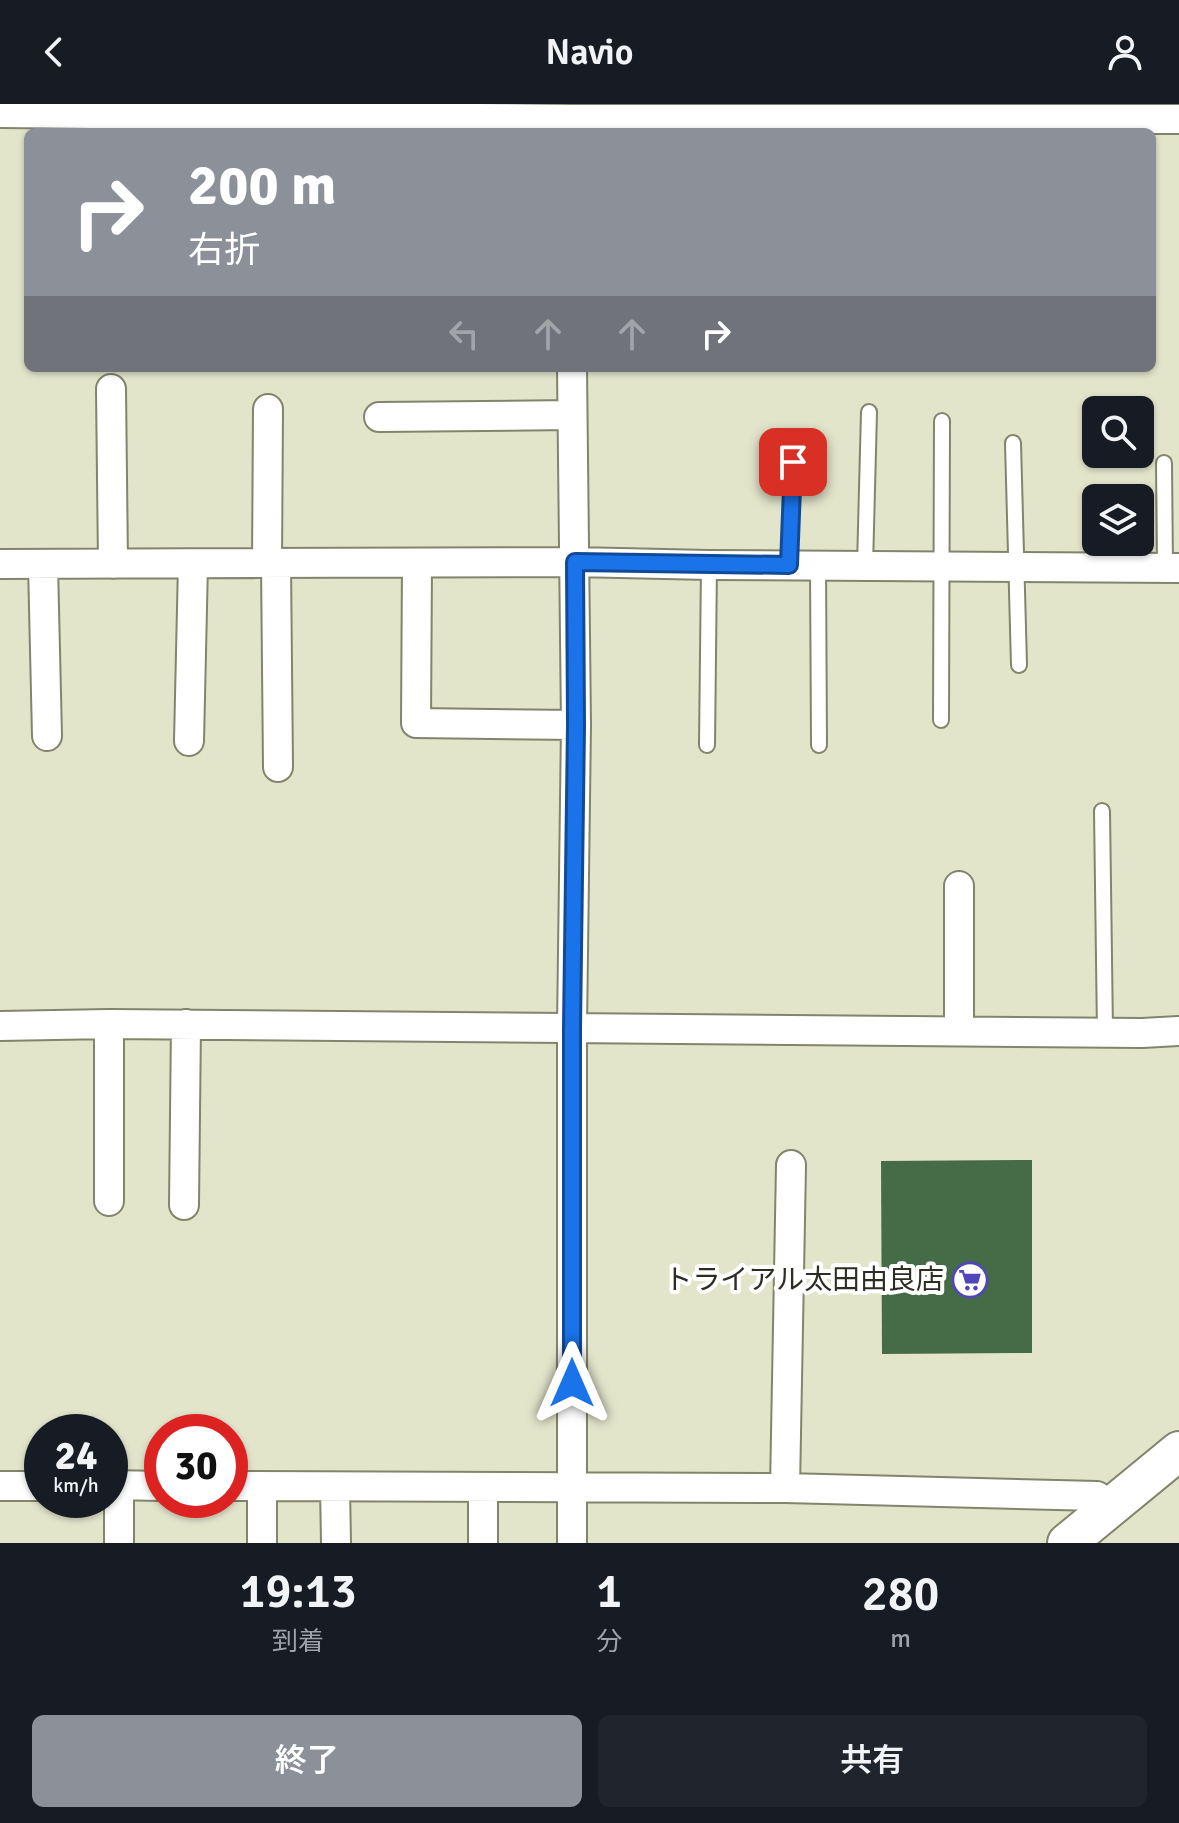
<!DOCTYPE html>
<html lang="ja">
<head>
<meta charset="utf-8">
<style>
	:root { --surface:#171b24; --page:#20242c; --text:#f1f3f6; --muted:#9ea1a6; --accent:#8c9099 }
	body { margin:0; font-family:Signika,"Noto Sans JP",sans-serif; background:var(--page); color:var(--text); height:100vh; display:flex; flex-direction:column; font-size:30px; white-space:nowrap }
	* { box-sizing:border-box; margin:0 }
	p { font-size:26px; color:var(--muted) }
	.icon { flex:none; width:44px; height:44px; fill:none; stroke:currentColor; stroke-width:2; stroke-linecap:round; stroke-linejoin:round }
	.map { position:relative; height:1439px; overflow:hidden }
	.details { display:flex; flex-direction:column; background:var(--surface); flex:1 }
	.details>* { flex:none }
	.banner { position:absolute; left:24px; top:24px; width:1132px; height:244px; border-radius:12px; box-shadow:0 2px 6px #0004; background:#8c9099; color:#fff; overflow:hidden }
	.tools { position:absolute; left:1082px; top:292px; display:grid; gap:16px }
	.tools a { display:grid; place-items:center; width:72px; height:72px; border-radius:12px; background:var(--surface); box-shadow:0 2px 6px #0004; font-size:40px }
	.speed { position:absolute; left:24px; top:1310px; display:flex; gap:16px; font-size:40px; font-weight:700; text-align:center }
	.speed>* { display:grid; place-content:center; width:104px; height:104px; border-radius:50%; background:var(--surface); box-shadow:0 2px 6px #0004; line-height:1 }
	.speed small { font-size:20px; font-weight:400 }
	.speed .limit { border:12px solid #d22; background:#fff; color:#111 }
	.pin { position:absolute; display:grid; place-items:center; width:68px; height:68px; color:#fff; margin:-34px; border-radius:16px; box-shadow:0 4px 12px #0006 }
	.me { position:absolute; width:88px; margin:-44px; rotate:0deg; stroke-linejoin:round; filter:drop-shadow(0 0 6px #0008) }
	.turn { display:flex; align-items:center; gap:28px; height:168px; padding:0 32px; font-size:36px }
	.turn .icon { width:104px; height:104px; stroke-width:2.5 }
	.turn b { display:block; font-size:56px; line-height:68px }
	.lanes { display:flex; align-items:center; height:76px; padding:0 32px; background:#0003; justify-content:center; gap:40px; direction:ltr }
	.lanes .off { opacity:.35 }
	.eta { display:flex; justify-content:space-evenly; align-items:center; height:136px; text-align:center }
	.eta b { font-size:48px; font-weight:600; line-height:56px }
	.action { display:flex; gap:16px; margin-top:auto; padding:16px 32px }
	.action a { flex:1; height:92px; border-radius:12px; background:var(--accent); color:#fff; font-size:32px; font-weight:600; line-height:92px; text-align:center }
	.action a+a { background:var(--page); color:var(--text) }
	header { display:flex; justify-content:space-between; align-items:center; height:104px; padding:0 32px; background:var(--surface); font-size:36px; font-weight:600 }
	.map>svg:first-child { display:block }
</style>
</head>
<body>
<header><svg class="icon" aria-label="back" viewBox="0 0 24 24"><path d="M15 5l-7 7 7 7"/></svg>Navio<svg class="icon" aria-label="person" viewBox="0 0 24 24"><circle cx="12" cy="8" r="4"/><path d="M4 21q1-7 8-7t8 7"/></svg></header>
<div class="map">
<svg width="1179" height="1439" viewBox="0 0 1179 1439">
	<rect width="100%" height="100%" fill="#e3e5cb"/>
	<path fill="#456c47" d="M1032,1056V1249L882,1250L881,1057Z"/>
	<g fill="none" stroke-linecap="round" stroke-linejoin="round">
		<g stroke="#82846c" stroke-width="18">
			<path id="service" d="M1013,339L1019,561
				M1164,359L1165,464
				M789,461L793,358
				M818,461L819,641
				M865,462L869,308
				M941,616L942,317
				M707,641L709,461
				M1102,707L1105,928"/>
		</g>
		<g stroke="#82846c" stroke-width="32">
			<path id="minor" d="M0,9L573,15H1179
				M111,285L113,460
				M379,313L572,311
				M0,460L575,458L709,461L1179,464
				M267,460L268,305
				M276,460L278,663
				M417,460L416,619L576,621
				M43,461L47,632
				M189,637L193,460
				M959,782V927
				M0,922L109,920L1142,929L1179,927
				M109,1097V920
				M184,1101L186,920
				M110,1381L162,1382
				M0,1382H42
				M230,1382L785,1384L1097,1392L1108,1404
				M335,1383L336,1439
				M483,1384V1439
				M785,1384L791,1061
				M119,1439V1381
				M262,1439V1382
				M572,1439V924L576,621L572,264"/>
		</g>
		<g stroke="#82846c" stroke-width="42">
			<path id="secondary" d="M1067,1439L1179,1347"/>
		</g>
		<use href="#service" stroke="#fff" stroke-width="14"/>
		<use href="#minor" stroke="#fff" stroke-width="28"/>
		<use href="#secondary" stroke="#fff" stroke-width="38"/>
	</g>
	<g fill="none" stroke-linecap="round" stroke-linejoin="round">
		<g stroke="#114b97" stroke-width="20">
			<path id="route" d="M572,1279V924L576,621L575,458L789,461L793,358"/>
		</g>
		<use href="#route" stroke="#1a73e8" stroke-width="14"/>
	</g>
	<defs>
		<g id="supermarket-ring" transform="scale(1.8)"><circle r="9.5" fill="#fff" stroke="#5145bd" stroke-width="1.5"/><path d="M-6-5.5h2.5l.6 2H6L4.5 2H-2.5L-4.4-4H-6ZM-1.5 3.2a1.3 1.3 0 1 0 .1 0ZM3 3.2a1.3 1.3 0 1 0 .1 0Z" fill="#5145bd"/></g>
	</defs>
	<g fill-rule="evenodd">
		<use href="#supermarket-ring" x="970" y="1176"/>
	</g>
	<g text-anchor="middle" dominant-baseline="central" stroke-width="8" stroke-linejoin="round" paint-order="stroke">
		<g font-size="28" fill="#2c2d23" stroke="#fff" text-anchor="end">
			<text x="944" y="1176">トライアル太田由良店</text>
		</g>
	</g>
</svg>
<div class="tools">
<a><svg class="icon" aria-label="search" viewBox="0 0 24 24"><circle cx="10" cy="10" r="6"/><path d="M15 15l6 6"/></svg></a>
<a><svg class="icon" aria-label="layers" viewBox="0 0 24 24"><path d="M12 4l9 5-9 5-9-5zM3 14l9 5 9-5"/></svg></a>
</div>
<div class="speed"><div>24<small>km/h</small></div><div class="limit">30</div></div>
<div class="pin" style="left:793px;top:358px;background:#d93025"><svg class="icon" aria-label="arrive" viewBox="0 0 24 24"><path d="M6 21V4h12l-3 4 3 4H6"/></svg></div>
<svg class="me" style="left:572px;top:1279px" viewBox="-20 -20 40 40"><path d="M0-17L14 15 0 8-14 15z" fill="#1a73e8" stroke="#fff" stroke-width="4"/></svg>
<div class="banner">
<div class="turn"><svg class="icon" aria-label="right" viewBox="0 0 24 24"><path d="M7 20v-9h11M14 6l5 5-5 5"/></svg><div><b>200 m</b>右折</div></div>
<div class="lanes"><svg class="icon off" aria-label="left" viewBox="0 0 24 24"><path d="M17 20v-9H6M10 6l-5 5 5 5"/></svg><svg class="icon off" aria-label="ahead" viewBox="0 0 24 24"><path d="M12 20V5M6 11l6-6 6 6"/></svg><svg class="icon off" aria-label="ahead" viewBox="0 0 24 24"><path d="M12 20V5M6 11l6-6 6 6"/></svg><svg class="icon" aria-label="right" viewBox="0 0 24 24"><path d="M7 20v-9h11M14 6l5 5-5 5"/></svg></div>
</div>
</div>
<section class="details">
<div class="eta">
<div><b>19:13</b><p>到着</p></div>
<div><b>1</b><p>分</p></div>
<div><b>280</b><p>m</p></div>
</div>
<div class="action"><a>終了</a><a>共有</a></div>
</section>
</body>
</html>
